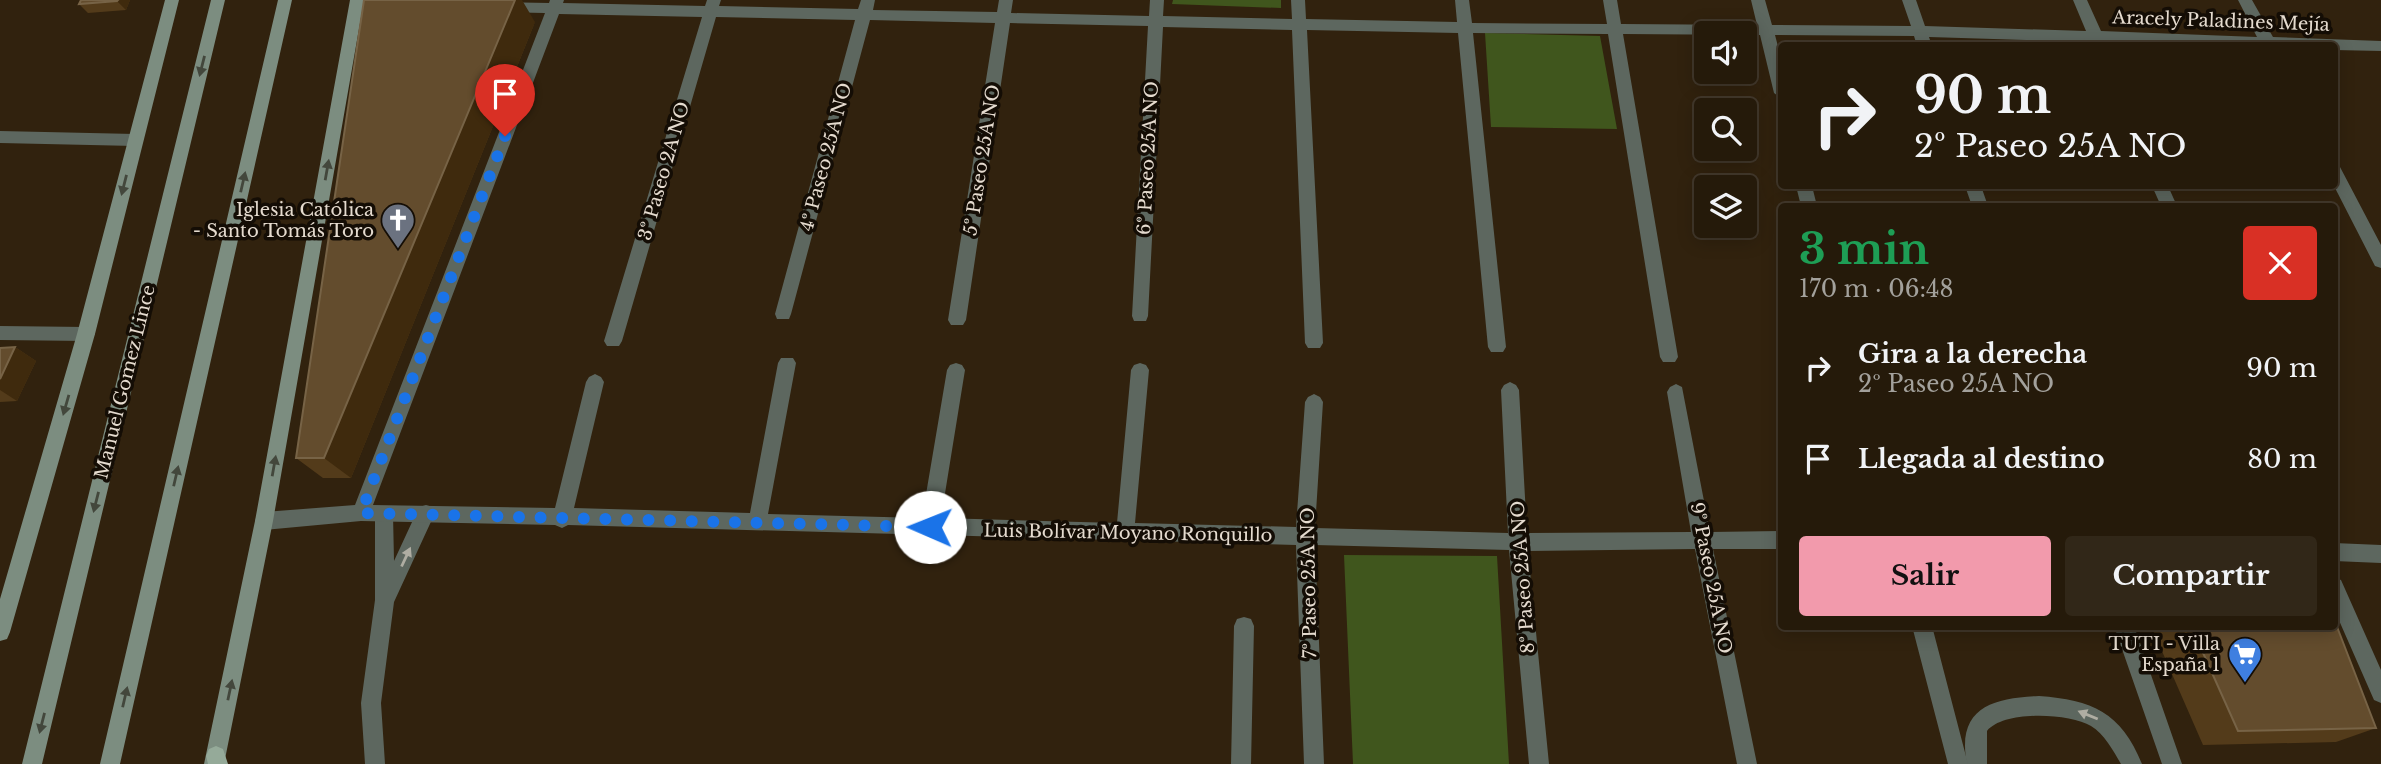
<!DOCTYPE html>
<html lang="es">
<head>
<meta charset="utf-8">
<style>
	:root { --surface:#251a0a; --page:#312718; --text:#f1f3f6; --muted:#a3a19c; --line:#42382b; --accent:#f29aac }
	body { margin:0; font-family:"Libre Baskerville",serif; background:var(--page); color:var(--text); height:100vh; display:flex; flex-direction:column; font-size:26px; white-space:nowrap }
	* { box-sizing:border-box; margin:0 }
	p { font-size:23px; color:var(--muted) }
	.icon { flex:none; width:38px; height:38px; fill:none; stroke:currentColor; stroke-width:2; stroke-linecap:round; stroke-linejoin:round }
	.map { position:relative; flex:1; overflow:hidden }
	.sheet { position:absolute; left:1778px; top:203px; width:560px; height:427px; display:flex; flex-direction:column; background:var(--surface); border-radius:7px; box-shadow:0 4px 18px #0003,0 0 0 2px var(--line) }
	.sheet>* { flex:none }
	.hud { position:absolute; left:1778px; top:42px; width:560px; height:147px; border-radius:7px; box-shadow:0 4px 18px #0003,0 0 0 2px var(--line); background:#251a0a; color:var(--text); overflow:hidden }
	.tools { position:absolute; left:1694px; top:21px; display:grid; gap:14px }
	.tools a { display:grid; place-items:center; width:63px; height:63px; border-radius:7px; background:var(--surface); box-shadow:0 4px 18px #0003,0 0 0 2px var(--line); font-size:35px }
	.pin { position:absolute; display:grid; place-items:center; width:60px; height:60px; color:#fff; margin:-72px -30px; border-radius:50% 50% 50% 0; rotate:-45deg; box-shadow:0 0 7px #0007 }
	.pin .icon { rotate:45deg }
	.me { position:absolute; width:77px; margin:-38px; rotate:271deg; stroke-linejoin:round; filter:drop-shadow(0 0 5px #0008) }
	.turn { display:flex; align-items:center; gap:24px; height:147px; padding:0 21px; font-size:32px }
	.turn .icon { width:91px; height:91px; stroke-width:2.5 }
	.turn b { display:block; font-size:49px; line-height:60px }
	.round { display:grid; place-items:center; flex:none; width:74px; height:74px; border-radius:7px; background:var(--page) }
	.head { display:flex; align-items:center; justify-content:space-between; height:119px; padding:0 21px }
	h1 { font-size:42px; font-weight:700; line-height:52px; color:#1e9e55 }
	.primary-button { display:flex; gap:14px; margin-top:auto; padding:14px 21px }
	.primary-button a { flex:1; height:80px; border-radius:7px; background:var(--accent); color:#111; font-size:28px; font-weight:700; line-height:80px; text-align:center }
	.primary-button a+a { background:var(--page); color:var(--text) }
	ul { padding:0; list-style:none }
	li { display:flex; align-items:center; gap:21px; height:91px; padding:0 21px }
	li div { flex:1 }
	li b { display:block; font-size:26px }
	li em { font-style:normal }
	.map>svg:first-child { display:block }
</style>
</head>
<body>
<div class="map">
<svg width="2381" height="764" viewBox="0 0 2381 764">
	<rect width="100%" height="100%" fill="#31220e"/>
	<path fill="#40561d" d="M1173,0H1281V8L1172,4Z
		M1485,33L1600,36L1617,129L1491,127Z
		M1344,555L1497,556L1509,764H1353Z"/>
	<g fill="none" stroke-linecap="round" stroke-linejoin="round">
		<path fill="#5d675f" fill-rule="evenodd" d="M426,505L433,507L435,513L394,602L381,703L385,764H365L361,703L375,600V514L377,508L384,506L391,508L393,514L394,561L419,507Z
			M1244,617L1251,619L1254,626L1251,764H1231L1234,626L1237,619Z
			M2039,696C2092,700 2121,712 2142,764H2121C2113,750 2104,734 2091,726C2069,713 2004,710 1987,731V764H1967C1956,708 1992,698 2039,696Z"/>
		<path fill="#5d675f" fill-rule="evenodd" d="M550,0H564L563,3L705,6L707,0H721L719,6L858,9L861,0H875L873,10L997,12L999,0H1013L1011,13L1149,16L1150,0H1164L1163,16L1292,19L1291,0H1305L1306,19L1457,22L1455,0H1469L1472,23L1607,24L1603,0H1617L1621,24L1757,25L1751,0H1765L1772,25L1911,26L1902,0H1916L1925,26L2086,31L2073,0H2087L2101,31L2257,37L2238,0H2252L2273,37L2381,41V51L2334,50V46L2105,42L2106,46H2092L2090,42L1929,37L1932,46H1917L1914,36L1775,35L1782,62V99L1774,93L1760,35L1623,34L1678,357L1675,362H1663L1660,357L1608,34L1473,33L1506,347L1503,352H1491L1488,347L1458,33L1307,30L1323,343L1320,348H1308L1305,343L1292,30L1163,27L1148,316L1146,321H1134L1132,316L1148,26L1010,23L966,320L963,325H951L948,320L995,23L870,20L791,314L789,319H777L775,314L855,20L716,17L622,341L619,346H607L604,341L702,17L559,14L373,505L555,508L586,382L589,377L595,374L601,377L604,382L574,508L750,513L778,363L781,358H793L796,363L768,514L922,518L947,370L950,365L956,363L962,365L965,370L941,518L1117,523L1131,370L1134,365L1140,363L1146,365L1149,370L1135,523L1296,527L1305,402L1308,397L1314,394L1320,397L1323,402L1315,528L1508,533L1501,390L1504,385L1510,382L1516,385L1519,390L1527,533L1691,532L1667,392L1670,387L1676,384L1682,387L1710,532L1782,531V549H1713L1757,764H1737L1695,549L1528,551L1549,764H1529L1509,550L1315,545L1324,764H1304L1296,545L568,525L562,528L555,525L361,521L264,530L257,527L255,521L257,515L264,512L355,505L545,13L502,12L495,7L502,2L549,3Z
			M0,131L135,134L143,140L135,146L0,143Z
			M2334,165L2340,167L2381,245V268L2375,266L2334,186Z
			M1796,186H1812L1817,206H1801Z
			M1965,186H1981L1988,206H1972Z
			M2152,186H2168L2177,206H2161Z
			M0,326L86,327L92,329L95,334L92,339L86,341L0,340Z
			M2334,543L2381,545V563L2334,561Z
			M2334,577L2341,580L2381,670V703L2374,700L2334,609Z
			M1912,626H1932L1968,764H1948Z
			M2114,626H2134L2182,764H2162Z"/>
		<path fill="#7c8d80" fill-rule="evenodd" d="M165,0H179L95,334L10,632L7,639L0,641V599L77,334Z
			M211,0H225L42,764H22Z
			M278,0H292L120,764H100Z
			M350,0H364L273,521L224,764H204L255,521Z"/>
		<path fill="#95aa99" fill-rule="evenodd" d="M216,746L223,749L228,764H208L206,756L209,749Z"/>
	</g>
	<path fill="#533b1a" d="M81,0H130L126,10L88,13L79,4Z
		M535,22L351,478H323L296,458Z
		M15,347L36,361L17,401L0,402V348Z
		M2151,626H2334L2376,728L2336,742L2203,745Z"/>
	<path fill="#3f2a0d" d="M118,0H130L126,10L117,1Z
		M515,0H522L535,22L351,478L324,458Z
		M15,347L36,361L17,401L0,390V379Z"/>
	<path fill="#634c2d" stroke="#776346" stroke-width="2" d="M81,0H118L117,1L79,4Z
		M364,0H515L324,458H296Z
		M15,347L0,379V348Z
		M2334,619L2376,728L2238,731L2191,626H2334Z"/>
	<defs><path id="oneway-solid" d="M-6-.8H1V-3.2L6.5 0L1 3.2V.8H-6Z" transform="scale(1.75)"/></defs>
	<g fill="#43473c">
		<use href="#oneway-solid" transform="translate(202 66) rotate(104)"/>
		<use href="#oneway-solid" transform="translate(327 170) rotate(-80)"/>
		<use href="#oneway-solid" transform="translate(243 182) rotate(-77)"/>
		<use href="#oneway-solid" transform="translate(124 185) rotate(104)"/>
		<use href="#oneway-solid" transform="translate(66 405) rotate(106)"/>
		<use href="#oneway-solid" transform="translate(274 466) rotate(-80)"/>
		<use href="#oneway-solid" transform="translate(176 476) rotate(-77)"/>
		<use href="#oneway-solid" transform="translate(96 502) rotate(104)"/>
		<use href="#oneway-solid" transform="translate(230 690) rotate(-78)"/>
		<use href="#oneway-solid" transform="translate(125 697) rotate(-77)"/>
		<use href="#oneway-solid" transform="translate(42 723) rotate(104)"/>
	</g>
	<g fill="#afada2">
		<use href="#oneway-solid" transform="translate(406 557) rotate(-65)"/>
		<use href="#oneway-solid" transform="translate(2088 715) rotate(-158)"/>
	</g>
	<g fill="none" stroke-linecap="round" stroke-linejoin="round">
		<path stroke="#1a73e8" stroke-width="12" stroke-dasharray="0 21.6" d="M505,136L361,513L930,527"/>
	</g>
	<defs>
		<g id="church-pin" transform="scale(1.75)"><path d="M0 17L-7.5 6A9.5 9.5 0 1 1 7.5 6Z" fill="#6b7280" stroke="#140d05"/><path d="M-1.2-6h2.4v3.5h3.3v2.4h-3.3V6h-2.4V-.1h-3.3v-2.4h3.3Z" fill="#fff"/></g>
		<g id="supermarket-pin" transform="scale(1.75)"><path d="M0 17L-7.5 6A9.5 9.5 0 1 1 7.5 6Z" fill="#3f7fe0" stroke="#140d05"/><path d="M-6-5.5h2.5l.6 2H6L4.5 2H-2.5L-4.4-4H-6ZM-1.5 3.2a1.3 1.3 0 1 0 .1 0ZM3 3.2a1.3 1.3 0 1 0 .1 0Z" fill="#fff"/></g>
	</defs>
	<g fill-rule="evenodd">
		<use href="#church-pin" x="398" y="220"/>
		<use href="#supermarket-pin" x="2245" y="654"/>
	</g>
	<g text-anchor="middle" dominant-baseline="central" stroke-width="7" stroke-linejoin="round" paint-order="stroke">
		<g font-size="18" fill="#e5dbcf" stroke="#140d05">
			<text transform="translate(2221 21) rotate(2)">Aracely Paladines Mejía</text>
			<text transform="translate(826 157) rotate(-75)">4º Paseo 25A NO</text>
			<text transform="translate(1148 158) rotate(-87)">6º Paseo 25A NO</text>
			<text transform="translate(982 160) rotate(-81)">5º Paseo 25A NO</text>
			<text transform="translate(664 171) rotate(-74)">3º Paseo 2A NO</text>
			<text transform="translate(125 382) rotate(-76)">Manuel Gomez Lince</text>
			<text transform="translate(1128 533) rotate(1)">Luis Bolívar Moyano Ronquillo</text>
			<text transform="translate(1523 577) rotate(-94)">8º Paseo 25A NO</text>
			<text transform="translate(1711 578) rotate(79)">9º Paseo 25A NO</text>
			<text transform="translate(1309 583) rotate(-91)">7º Paseo 25A NO</text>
		</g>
		<g font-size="18" fill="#e5dbcf" stroke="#140d05" text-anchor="end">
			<text x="374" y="210">Iglesia Católica<tspan x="374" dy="21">- Santo Tomás Toro</tspan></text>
			<text x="2220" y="644">TUTI - Villa<tspan x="2220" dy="21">España 1</tspan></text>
		</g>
	</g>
</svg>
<div class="tools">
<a><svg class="icon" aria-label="sound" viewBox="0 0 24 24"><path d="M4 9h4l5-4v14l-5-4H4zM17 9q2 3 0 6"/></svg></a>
<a><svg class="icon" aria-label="search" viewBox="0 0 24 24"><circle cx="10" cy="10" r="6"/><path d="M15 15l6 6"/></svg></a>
<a><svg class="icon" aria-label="layers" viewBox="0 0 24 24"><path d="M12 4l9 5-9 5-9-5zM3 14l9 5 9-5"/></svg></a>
</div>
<div class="pin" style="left:505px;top:136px;background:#d93025"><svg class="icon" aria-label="arrive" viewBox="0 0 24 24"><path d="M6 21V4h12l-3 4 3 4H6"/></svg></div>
<svg class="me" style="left:930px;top:527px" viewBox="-20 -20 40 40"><circle r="19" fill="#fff"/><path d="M0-13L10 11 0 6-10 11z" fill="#1a73e8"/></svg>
<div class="hud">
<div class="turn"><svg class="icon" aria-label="right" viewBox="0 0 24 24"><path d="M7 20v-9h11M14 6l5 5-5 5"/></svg><div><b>90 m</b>2º Paseo 25A NO</div></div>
</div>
<section class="sheet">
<div class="head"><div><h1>3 min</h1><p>170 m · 06:48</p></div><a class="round" style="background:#d93025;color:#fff"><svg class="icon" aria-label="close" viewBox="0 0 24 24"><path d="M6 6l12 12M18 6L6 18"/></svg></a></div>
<ul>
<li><svg class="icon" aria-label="right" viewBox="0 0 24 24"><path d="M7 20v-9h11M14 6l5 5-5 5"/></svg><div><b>Gira a la derecha</b><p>2º Paseo 25A NO</p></div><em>90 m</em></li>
<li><svg class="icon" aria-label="arrive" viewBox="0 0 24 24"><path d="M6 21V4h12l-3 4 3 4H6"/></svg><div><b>Llegada al destino</b></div><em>80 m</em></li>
</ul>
<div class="primary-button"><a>Salir</a><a>Compartir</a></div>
</section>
</div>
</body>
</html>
